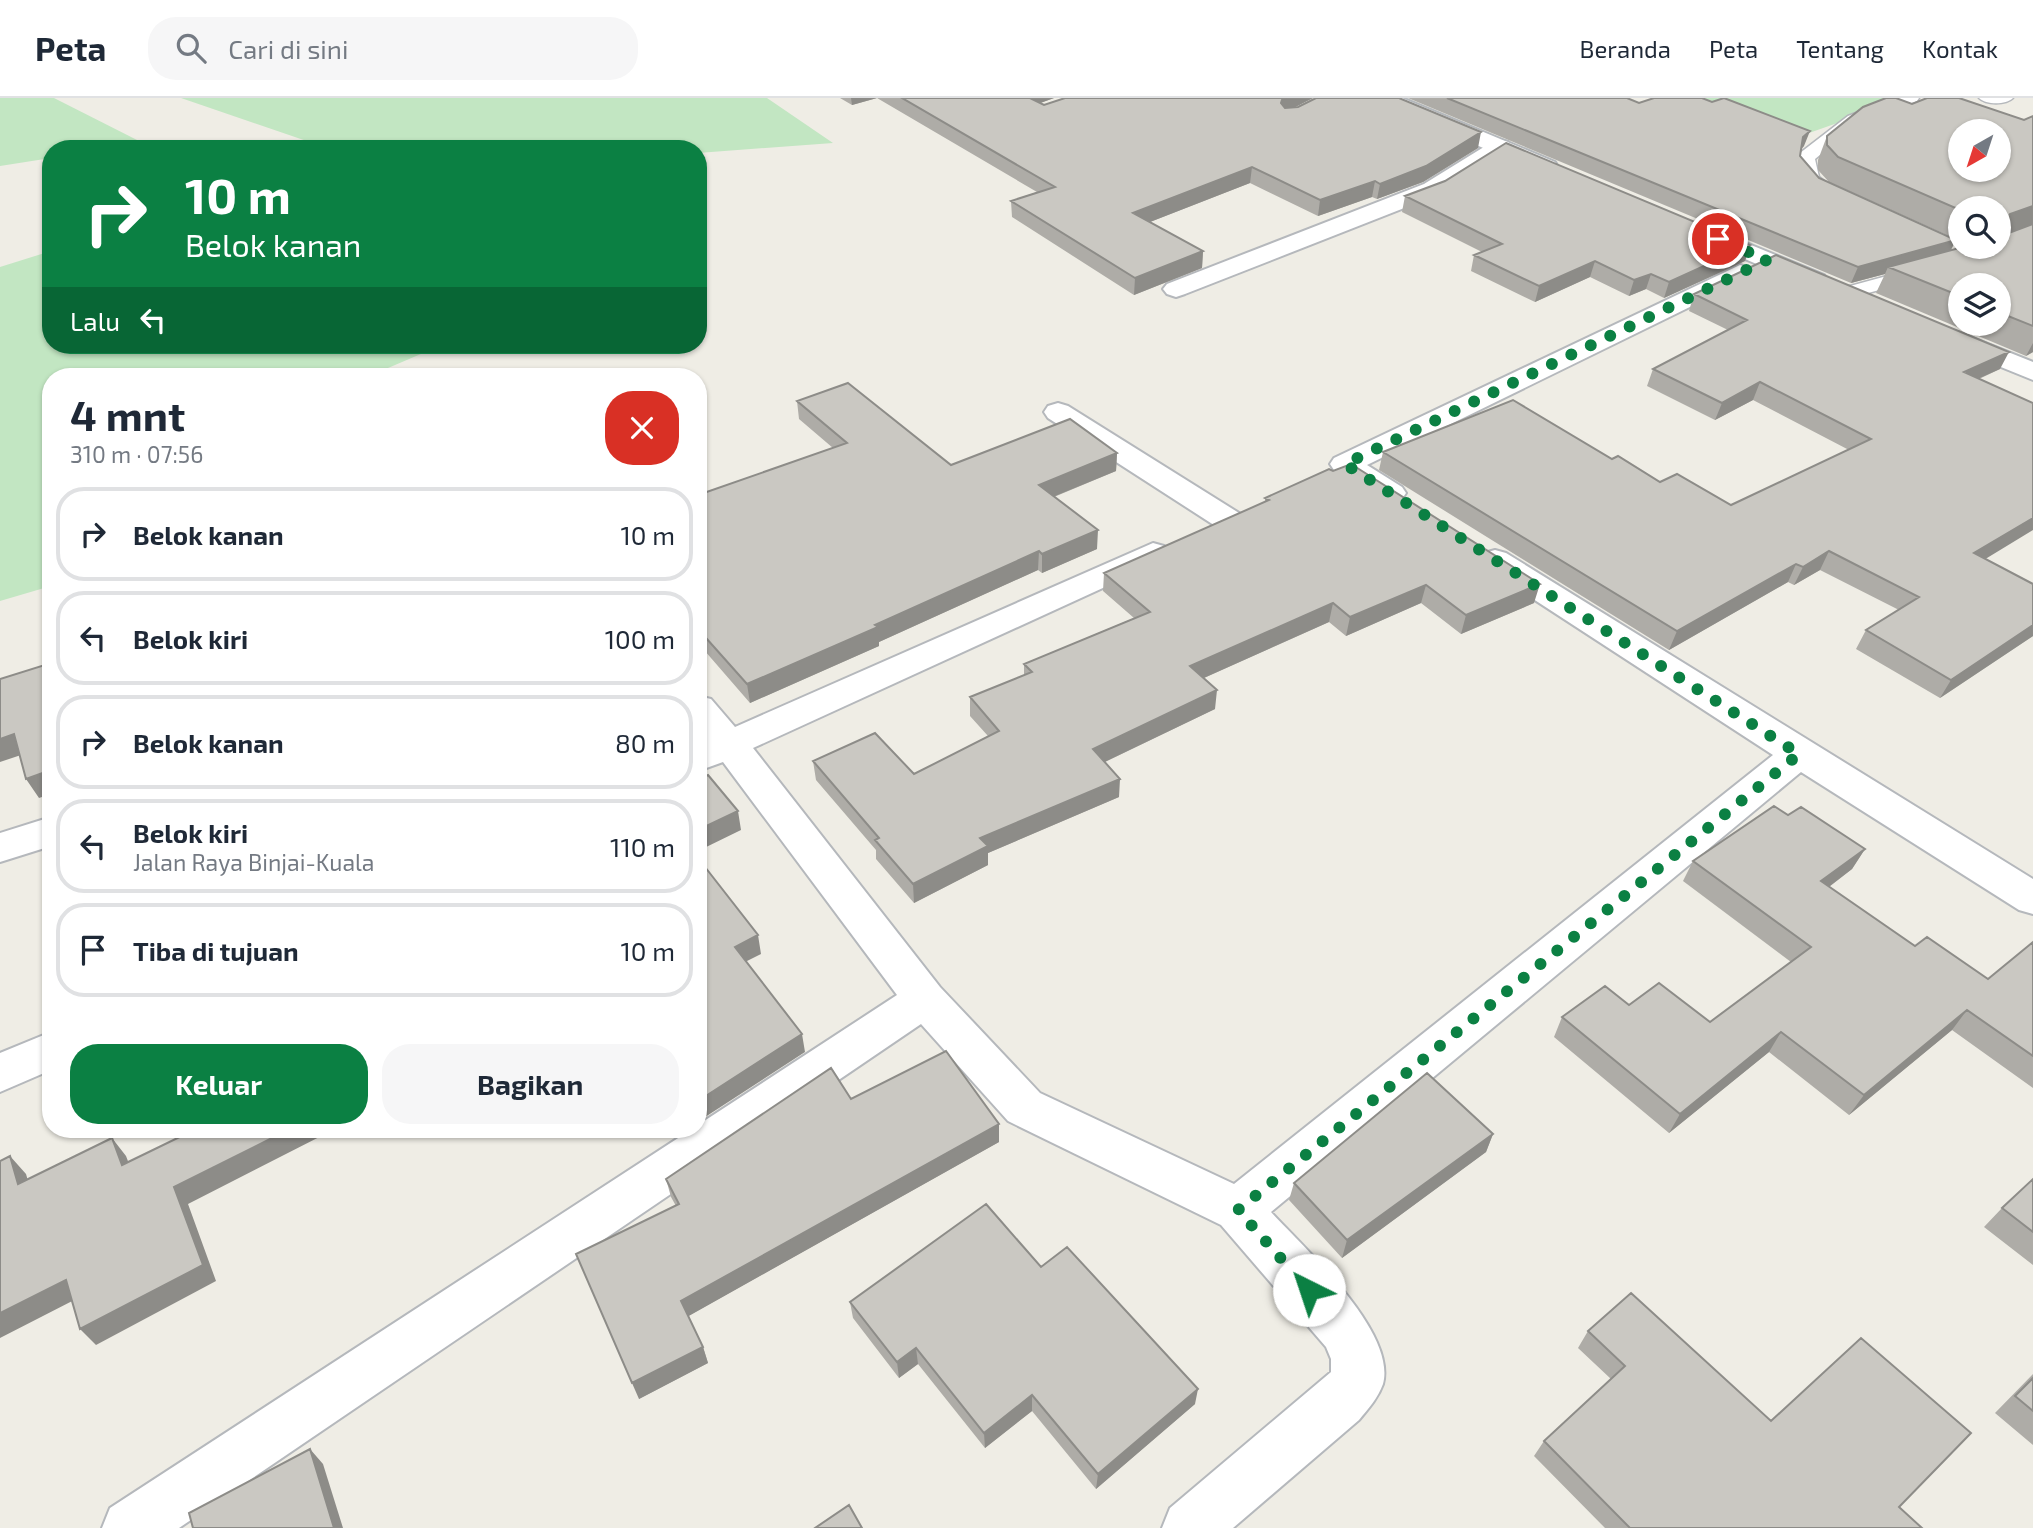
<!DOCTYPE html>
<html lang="id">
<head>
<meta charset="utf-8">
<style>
	:root { --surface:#fff; --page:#f6f6f7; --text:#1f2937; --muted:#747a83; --line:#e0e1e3; --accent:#0b8043 }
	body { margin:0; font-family:"Exo 2",sans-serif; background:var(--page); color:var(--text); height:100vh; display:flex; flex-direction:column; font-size:26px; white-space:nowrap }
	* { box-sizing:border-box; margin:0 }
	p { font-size:23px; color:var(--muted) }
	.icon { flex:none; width:38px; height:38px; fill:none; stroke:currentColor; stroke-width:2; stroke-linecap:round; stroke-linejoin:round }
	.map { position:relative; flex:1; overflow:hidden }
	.details { position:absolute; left:42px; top:270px; width:665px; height:770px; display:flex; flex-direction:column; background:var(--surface); border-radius:28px; box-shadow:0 2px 5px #0004 }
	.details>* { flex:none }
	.top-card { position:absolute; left:42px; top:42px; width:665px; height:214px; border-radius:28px; box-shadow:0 2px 5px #0004; background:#0b8043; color:#fff; overflow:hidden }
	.needle { width:46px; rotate:219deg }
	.controls { position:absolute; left:1948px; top:21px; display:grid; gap:14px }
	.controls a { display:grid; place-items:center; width:63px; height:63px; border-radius:50%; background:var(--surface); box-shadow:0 2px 5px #0004; font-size:35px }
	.pin { position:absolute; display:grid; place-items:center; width:60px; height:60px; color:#fff; margin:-30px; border:4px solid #fff; border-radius:50%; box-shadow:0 2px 7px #0007 }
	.me { position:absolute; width:77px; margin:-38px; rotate:319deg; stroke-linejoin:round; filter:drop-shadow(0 0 5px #0008) }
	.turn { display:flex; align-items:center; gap:24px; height:147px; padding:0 28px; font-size:32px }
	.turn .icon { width:91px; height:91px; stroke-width:2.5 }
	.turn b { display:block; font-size:49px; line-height:60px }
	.then { display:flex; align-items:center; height:66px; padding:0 28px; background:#0003; gap:14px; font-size:26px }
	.round { display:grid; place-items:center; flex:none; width:74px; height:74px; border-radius:28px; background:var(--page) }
	.overview { display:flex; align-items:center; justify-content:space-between; height:119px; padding:0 28px }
	h1 { font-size:42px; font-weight:700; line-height:52px }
	.button { display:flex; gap:14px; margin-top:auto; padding:14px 28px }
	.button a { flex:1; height:80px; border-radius:28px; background:var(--accent); color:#fff; font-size:28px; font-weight:700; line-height:80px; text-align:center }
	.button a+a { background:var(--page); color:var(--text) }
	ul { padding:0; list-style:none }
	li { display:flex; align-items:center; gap:21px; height:94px; margin:0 14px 10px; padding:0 14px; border:4px solid var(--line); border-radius:28px }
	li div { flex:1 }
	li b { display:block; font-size:26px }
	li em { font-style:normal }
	header { display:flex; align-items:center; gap:42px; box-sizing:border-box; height:98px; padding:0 35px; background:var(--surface); border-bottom:2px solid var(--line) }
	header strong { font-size:33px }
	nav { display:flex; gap:38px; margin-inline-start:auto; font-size:24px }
	.search { width:490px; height:63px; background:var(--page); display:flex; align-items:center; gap:18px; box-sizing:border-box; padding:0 24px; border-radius:28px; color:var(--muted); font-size:26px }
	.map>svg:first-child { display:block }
</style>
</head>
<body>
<header>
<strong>Peta</strong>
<div class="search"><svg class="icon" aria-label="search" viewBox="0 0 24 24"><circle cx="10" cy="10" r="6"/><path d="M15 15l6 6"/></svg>Cari di sini</div>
<nav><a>Beranda</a><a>Peta</a><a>Tentang</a><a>Kontak</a></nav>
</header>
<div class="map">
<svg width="2033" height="1430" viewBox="0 0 2033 1430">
	<rect width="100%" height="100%" fill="#efede5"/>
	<path fill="#c2e6c2" d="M0,0H54L141,44L104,51H51V60L0,68Z
		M181,0H767L833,45L698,55V51H330Z
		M1703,0H1908L1809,35Z
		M51,153V247H442L388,270L380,278H51V488L0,503V169Z"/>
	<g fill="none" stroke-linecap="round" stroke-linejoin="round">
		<g stroke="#b5b8bc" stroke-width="3">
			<path id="service" d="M1896,0H1919L1917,3L1860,24L1815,61L1819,79L1837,93L1834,97C1813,102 1791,75 1800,55L1848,18Z
				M1979,0H2013C2006,7 1986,7 1979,0Z
				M1920,169L1927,171L1930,175L1927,179L1846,201L1839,199L1836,195L1839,191Z"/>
		</g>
		<g stroke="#b5b8bc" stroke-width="4">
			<path id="minor" d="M1500,42L1508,44L1511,49L1508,54L1440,96L1185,196L1176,199L1167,196L1163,191L1167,186L1424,86L1492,44Z
				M1740,167L1749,170L1753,175L1749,180L1367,367L1402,389L1406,395L1402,401C1377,408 1354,385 1334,372L1330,366L1334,360Z
				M1058,305L1068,308L1239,415L1244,422L1239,429L1228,431L1217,429L1048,320L1044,314L1048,308Z
				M1153,445L1164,448L1169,455L1164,462L753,650L940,889L1040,995L1234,1086L1773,657L1484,469L1479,462L1484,455L1495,452L1506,455L2033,781V816L2019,812L1801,674L1271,1114C1304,1150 1397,1234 1383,1286C1378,1300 1368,1311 1359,1322L1233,1430H1162L1170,1410L1331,1274V1261L1326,1249L1221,1127L1008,1023L921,926L179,1430H102L110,1410L692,1031H698V1027L897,897L723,664L698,673V645L706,642L698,633V598L711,601L735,629Z
				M51,719V748L0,764V735Z
				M51,934V972L0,994V955Z"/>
		</g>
		<g stroke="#b4b8bc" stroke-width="4">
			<path id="secondary" d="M1374,0H1402L1555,64L1558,69L1555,74H1539L1377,4Z
				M1700,126L1824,177L1828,182L1824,187L1815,190L1806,187L1691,138L1688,133L1691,128Z
				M1958,234L2033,264V282L1949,248L1945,242L1949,236Z"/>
		</g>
		<use href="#service" fill="#fff" fill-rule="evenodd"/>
		<use href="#minor" fill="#fff" fill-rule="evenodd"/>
		<use href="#secondary" fill="#fff" fill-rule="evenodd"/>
	</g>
	<path fill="#aeaca7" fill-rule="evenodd" d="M840,0H1054L1040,5L1044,7L1065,0H1313L1294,9L1478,50L1423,84L1377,101L1372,99L1318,118L1250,85L1150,124L1203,153L1202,170L1134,197L1012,119L1011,103L1037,94L877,0L852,7Z
		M1408,0H1627L1639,5L1804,48L1801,51L1800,58L1819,80L1951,152L1998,149V110H1960V143L1829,84L1818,72V62L1827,38L1912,6L2024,22L2033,18V254L2026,258L1876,195L1885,176L1851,185ZM1960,187H1998V226H1960Z
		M1405,98L1750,147L1745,163L1664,200L1646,191L1629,198L1590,179L1535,204L1471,173L1474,157L1482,154L1402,114Z
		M1694,196L2000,271L1979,281L1985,461L2033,486V538L1940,600L1856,551L1866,532L1899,512L1820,472L1794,487L1788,484L1669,552L1379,372L1383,354L1612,361L1660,384L1731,407L1849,352L1753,302L1715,322L1647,288L1653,271L1728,232L1689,213Z
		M797,303L951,367L1117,355L1116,373L1054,399L1097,451L1042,475L1038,472L879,544V548L750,605L698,545V397L833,350L799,321Z
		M1265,400L1534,505L1461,536L1421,505L1346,538L1329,524L1204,580L1215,611L1105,664L1119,699L988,755V767L914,805L876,761V752L816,682L813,663L914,676L988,638L970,618V599L1024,577V566L1134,520L1103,493L1104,475L1265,404Z
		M1865,751L1852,771L1829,789L1915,848L1988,881L2033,844V990L1952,932L1849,1017L1769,954L1669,1035L1554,939L1562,919L1629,907L1710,924L1791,864L1683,783L1693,763Z
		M851,1001L999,1044L688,1218L703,1249L708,1265L639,1301L676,1108L671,1099L666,1081Z
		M1493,1036L1486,1054L1342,1160L1289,1102L1294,1085Z
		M2033,1081V1167L1984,1129L2002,1110Z
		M1041,1169L1195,1306L1096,1391L1032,1313L985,1350L918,1266L899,1280L853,1220L850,1204Z
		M1588,1233L1771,1323L1899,1409L1922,1430H1605L1534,1358L1544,1343L1611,1281L1578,1250Z
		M2033,1276V1347L1995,1315Z"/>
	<path fill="#8d8c88" d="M851,0H877L852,7Z
		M1030,0H1054L1035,7Z
		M1285,0H1313L1280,17L1282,2Z
		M1810,33L1804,48L1797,55L1803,39Z
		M1481,34L1478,50L1423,84L1377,101L1380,86Z
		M1252,69L1250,85L1132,131L1133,115Z
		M1375,83L1372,99L1318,118L1320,102Z
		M2033,108V129L1998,141V122L2010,116Z
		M1956,142L1948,158L1888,169L1885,176L1851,185L1858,169Z
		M1750,147L1745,163L1664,200L1669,184Z
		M1203,153L1202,170L1134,197L1135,180Z
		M1595,163L1590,179L1535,204L1539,188Z
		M1651,176L1646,191L1629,198L1634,182Z
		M2033,245V254L2026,258Z
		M2009,254L2000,271L1955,291L1964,274Z
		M1760,284L1753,302L1715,322L1722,305Z
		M1117,355L1116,373L1038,405L1039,387Z
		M2033,420V432L1964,474L1974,455Z
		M1098,432L1097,451L1042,475V456Z
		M1039,453L1038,472L879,544V548L750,605L747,586L875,527Z
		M1829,453L1820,472L1794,487L1803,469Z
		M1796,466L1788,484L1669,552L1677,533Z
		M1540,486L1534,505L1461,536L1466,517Z
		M1426,487L1421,505L1346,538L1350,519Z
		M1333,505L1329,524L1188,587L1190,568Z
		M2033,527V538L1940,600L1951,582Z
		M1217,592L1215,611L1092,670L1093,651Z
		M14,636L27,655L0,664V641Z
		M51,672V696L39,700L26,681Z
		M1120,681L1119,699L988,755V767L914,805L913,786L980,740Z
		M738,713L741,732L698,753V732Z
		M1865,751L1852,771L1809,804L1821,783Z
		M758,837L761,856L739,867L735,849Z
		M1967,912L1952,932L1849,1017L1864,997Z
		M1781,934L1769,954L1669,1035L1680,1016Z
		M802,936L805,954L699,1023L698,1003Z
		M999,1026V1044L687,1219L681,1203Z
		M290,1031H344L337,1034L335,1031L188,1106L216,1183L96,1247L80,1231L174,1089Z
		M1493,1036L1486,1054L1342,1160L1347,1142Z
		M112,1040L126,1058L136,1084L122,1067Z
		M10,1058L26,1076L34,1103L18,1086Z
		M66,1182L82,1198L0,1240V1215Z
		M703,1249L708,1265L639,1301L632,1285Z
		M916,1250L918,1266L899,1280L897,1264Z
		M1198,1291L1195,1306L1096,1391L1098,1376Z
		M1032,1297V1313L985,1350L984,1335Z
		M310,1351L323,1366L343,1430H334Z"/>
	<path fill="#cac8c2" stroke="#8d8c88" stroke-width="2" fill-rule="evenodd" d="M902,0H1030L1044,7L1065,0H1285L1282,2L1281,5L1285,10L1298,9L1316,0H1399L1481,34L1426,68L1380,86L1375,83L1320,102L1252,69L1133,115L1203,153L1135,180L1011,103L1055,89Z
		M1447,0H1627L1639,5L1654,0H1702L1712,4L1724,0L1810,33L1803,39L1800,58L1819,80L1956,142L1858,169Z
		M1886,0H1896L1912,6L1927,0H1959L2024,22L2033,18V108L2010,116L2008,120L1998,122V110H1960V112L1838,59L1827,47V38L1863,9ZM1960,33H1998V72H1960Z
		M1506,45L1750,147L1669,184L1651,176L1634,182L1595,163L1539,188L1474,157L1502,146L1405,98L1445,83Z
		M2033,126V228L1998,214V187H1960V198L1888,169L1963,149H1998V139Z
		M1776,157L2009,254L1964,274L2033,305V420L1974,455L2033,486V527L1951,582L1866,532L1919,499L1829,453L1803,469L1796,466L1677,533L1383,354L1513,302L1612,361L1618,358L1660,384L1677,376L1731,407L1871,341L1760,284L1722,305L1653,271L1747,222L1694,196Z
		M848,285L951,367L1070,321L1117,355L1039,387L1098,432L1042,456L1039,453L875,527L878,529L747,586L698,531V397L847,345L797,303Z
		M1351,366L1540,486L1466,517L1426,487L1350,519L1333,505L1190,568L1217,592L1093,651L1120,681L980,740L988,748L913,786L875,742L879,740L813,663L875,635L914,676L999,633L970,599L1032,574L1024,566L1150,514L1104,475L1269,402L1265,400L1329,371L1333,373Z
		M51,565V672L26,681L14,636L0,641V581Z
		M708,677L738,713L698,732V682Z
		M1774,708L1788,717L1801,709L1865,751L1821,783L1915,848L1927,839L1988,881L2033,844V958L1967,912L1864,997L1781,934L1680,1016L1562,919L1605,888L1629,907L1659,885L1710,924L1811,849L1693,763Z
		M698,760L758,837L735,849L802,936L698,1003Z
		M946,953L999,1026L681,1203L703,1249L632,1285L576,1156L679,1106L666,1081L831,970L851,1001Z
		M1427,975L1493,1036L1347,1142L1294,1085Z
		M196,1031H290L174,1089L203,1167L80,1231L66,1182L0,1215V1063L10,1058L18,1086L112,1040L122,1067Z
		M2033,1081V1134L2002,1110Z
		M986,1106L1041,1169L1067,1149L1198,1291L1098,1376L1032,1297L984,1335L916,1250L897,1264L850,1204Z
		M1631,1195L1771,1323L1861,1240L1971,1335L1899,1409L1922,1430H1630L1544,1343L1625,1268L1588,1233Z
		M2033,1280V1313L2015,1298Z
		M310,1351L334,1430H193L189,1415Z
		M849,1407L862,1430H815Z"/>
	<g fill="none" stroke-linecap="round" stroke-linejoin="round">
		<path stroke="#0b8043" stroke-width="12" stroke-dasharray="0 21.6" d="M1309,1192L1238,1112L1799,656L1345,366L1767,162L1718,141"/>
	</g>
</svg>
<div class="controls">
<a><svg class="needle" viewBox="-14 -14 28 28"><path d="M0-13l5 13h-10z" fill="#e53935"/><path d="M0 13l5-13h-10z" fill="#747a83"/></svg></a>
<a><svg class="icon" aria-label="search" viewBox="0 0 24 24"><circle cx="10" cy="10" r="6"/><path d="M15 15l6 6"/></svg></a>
<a><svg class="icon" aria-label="layers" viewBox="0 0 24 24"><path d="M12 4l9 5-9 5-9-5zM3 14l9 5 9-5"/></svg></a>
</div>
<div class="pin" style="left:1718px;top:141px;background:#d93025"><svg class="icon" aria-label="arrive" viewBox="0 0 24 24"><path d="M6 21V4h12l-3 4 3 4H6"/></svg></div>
<svg class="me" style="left:1309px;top:1192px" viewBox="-20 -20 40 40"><circle r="19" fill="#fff"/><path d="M0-13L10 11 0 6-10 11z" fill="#0b8043"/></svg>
<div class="top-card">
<div class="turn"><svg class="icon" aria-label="right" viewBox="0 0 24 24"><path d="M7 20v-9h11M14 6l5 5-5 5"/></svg><div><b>10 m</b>Belok kanan</div></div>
<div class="then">Lalu<svg class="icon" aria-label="left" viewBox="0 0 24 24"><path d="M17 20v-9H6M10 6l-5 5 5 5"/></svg></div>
</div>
<section class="details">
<div class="overview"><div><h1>4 mnt</h1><p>310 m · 07:56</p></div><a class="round" style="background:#d93025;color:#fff"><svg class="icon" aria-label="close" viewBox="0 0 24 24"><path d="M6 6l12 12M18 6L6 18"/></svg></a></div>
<ul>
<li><svg class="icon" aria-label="right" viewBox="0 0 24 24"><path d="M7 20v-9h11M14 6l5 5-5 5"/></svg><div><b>Belok kanan</b></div><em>10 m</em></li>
<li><svg class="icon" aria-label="left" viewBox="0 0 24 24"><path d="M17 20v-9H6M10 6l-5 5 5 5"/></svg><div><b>Belok kiri</b></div><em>100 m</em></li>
<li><svg class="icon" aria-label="right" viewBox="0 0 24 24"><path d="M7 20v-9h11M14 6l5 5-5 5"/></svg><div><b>Belok kanan</b></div><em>80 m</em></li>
<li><svg class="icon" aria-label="left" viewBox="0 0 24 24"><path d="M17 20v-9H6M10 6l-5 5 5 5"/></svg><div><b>Belok kiri</b><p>Jalan Raya Binjai-Kuala</p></div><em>110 m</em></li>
<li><svg class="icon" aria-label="arrive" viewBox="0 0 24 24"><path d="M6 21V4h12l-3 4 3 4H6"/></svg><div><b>Tiba di tujuan</b></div><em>10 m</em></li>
</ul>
<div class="button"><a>Keluar</a><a>Bagikan</a></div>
</section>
</div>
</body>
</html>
